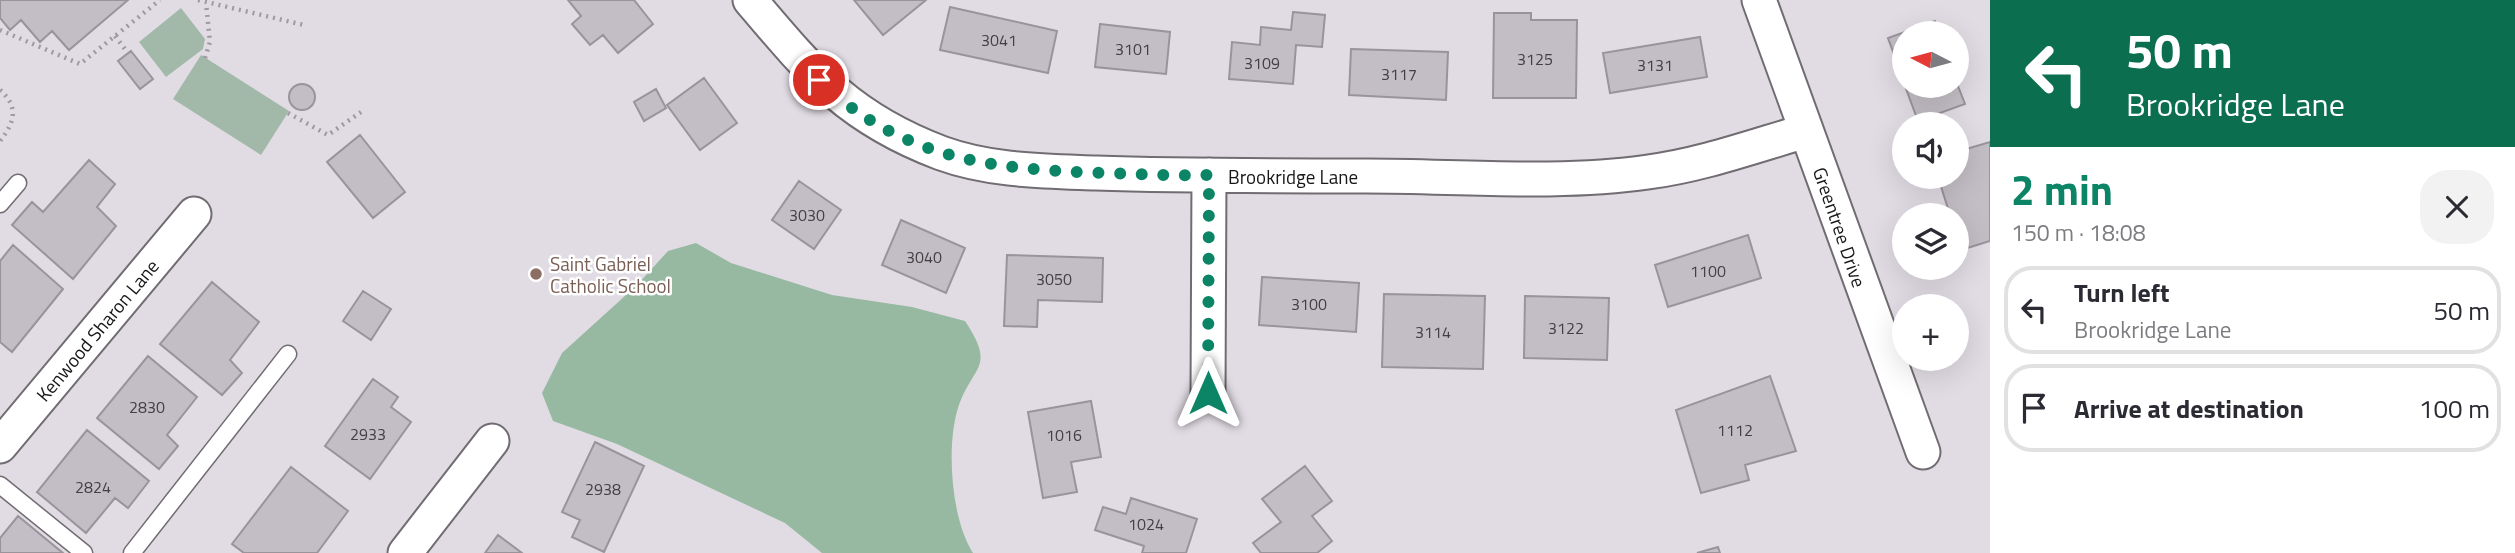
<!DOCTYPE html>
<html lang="en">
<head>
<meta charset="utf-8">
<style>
	:root { --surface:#fff; --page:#f2f2f3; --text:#2b2b33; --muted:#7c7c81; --line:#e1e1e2; --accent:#0c8566 }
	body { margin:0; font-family:"Titillium Web",sans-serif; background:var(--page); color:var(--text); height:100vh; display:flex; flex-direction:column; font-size:26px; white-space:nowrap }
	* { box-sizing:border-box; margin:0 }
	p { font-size:23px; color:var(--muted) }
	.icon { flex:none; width:38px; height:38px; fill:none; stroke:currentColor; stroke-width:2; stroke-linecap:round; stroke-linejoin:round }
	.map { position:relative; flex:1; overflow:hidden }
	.sheet { display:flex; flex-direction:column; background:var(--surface); width:525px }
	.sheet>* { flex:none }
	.top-card { background:#0b6e4f; color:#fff; overflow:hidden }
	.needle { width:46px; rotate:276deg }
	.buttons { position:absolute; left:1892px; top:21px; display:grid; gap:14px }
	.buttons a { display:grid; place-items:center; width:77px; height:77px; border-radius:50%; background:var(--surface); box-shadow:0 7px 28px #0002; font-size:35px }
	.pin { position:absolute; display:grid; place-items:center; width:60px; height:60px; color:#fff; margin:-30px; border:4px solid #fff; border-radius:50%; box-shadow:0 2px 7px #0007 }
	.me { position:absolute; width:77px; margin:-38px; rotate:0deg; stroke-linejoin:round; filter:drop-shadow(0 0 5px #0008) }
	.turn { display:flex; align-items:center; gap:24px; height:147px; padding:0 21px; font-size:32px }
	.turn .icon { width:91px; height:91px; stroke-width:2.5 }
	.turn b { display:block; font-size:49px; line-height:60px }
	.round { display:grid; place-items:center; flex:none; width:74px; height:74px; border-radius:28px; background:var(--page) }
	.headline { display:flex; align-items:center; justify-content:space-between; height:119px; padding:0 21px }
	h1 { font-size:42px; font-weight:700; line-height:52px; color:var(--accent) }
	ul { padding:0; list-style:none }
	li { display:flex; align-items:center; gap:21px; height:88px; margin:0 14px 10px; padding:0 7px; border:4px solid var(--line); border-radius:28px }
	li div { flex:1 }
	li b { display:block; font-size:26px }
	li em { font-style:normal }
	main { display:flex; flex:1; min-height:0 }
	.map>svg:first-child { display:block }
</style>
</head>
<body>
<main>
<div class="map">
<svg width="1990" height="553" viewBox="0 0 1990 553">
	<rect width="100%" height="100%" fill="#e1dce4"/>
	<path fill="#a2b9a9" d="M181,8L205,39L203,49L166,77L139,42Z
		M201,55L289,111L261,155L173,99Z"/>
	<path fill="#97b9a1" d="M696,243L731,263L832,295L912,307L965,321C997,369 972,365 958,408C946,446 951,519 973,553H822L785,523L617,444L553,421L542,393L562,353L637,285L668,251Z"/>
	<path fill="#c3bec5" stroke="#99949b" stroke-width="2" d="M0,0H128L69,50L52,31L40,42L21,20L10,30L0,18Z
		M568,0H634L653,24L618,53L603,35L590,45L572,24L581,16Z
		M854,0H926L883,35Z
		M950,7L1057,31L1048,73L940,50Z
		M1293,12L1325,15L1322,47L1296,45L1293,84L1229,79L1232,42L1260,45L1261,27L1291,30Z
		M1494,13H1531V20H1577L1576,98H1493Z
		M1935,21L1939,33H1904V82L1888,38Z
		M1100,24L1170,32L1166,74L1095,67Z
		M1700,37L1707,77L1610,93L1603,53Z
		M1351,49L1448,52L1446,100L1349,95Z
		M131,51L153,79L140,89L118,61Z
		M704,78L737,123L700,150L667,105Z
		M1956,81L1965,104L1918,121L1905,86H1956Z
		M289 97a13 13 0 1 1 26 0a13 13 0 1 1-26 0Z
		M656,89L666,108L644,121L634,102Z
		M360,135L405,192L373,218L327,162Z
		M1990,142V241L1961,250L1956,237V215H1950L1938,177H1956V152Z
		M89,160L115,184L97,207L116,226L73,279L12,225L32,202L43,212Z
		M799,181L841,210L814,249L772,220Z
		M901,220L965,248L946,293L882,265Z
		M1748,235L1761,278L1668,307L1655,265Z
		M13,245L63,289L12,352L0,342V261Z
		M1007,255L1103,258L1102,302L1038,300L1037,327L1004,326Z
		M1262,277L1359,283L1356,332L1259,325Z
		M212,282L259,322L230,360L242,373L222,395L160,344Z
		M363,291L391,309L371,340L343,321Z
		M1384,294L1485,296L1483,369L1382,367Z
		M1525,296L1609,298L1607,360L1524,358Z
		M148,356L197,397L167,435L178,446L159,469L97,418Z
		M1770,376L1796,451L1745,465L1749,480L1701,493L1676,410Z
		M373,379L398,397L391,407L411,422L370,479L325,446Z
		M1091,401L1101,457L1071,462L1077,492L1043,498L1028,412Z
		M87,430L149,481L128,508L115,498L86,533L37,492Z
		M595,442L644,466L604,552L572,537L580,520L562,512Z
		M1305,466L1332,501L1312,516L1332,541L1317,553H1261L1253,543L1281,522L1262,499Z
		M291,467L348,511L317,553H244L232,544Z
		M1131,498L1197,519L1186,553H1142L1144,546L1095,530L1103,507L1126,514Z
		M18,516L63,553H0V538Z
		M498,535L522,553H485Z
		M1718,547L1720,553H1697Z"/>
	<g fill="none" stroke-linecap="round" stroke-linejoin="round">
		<g stroke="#706c72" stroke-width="19">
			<path id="lane" d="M0,204L18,183
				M0,485L84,553
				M132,553L288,354"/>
		</g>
		<g stroke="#706c72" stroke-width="37">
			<path id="street" d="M750,0C811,72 848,118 941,153C990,171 1044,171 1096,173C1186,176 1276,176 1367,176C1458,176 1558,185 1648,172C1702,165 1754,146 1806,131
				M1759,0L1923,452
				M1208,393L1209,175
				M0,446L194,214
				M405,553L492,441"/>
		</g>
		<path stroke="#9e9aa0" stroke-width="4.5" stroke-dasharray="2 5" stroke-linecap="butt" d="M198,0L304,25
			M0,30L80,64L160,0
			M115,36L128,53
			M205,58L210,42L206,3
			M0,90C19,107 15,122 0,141
			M288,113L328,135L361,112"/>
		<use href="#lane" stroke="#fff" stroke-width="16"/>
		<use href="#street" stroke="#fff" stroke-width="33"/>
	</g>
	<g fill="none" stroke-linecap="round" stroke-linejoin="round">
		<path stroke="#0c8566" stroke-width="12" stroke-dasharray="0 21.6" d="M819,80C902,160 993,169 1102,173C1138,174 1173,176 1209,175L1208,393"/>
	</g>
	<circle fill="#8d6e63" stroke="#fff" stroke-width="2.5" cx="536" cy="274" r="7"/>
	<g text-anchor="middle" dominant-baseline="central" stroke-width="5" stroke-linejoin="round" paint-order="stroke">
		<g font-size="16" fill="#424043">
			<text x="999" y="40">3041</text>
			<text x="1133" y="49">3101</text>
			<text x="1535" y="59">3125</text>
			<text x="1262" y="63">3109</text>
			<text x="1655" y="65">3131</text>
			<text x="1399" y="74">3117</text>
			<text x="807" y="215">3030</text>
			<text x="924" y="257">3040</text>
			<text x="1708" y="271">1100</text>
			<text x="1054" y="279">3050</text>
			<text x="1309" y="304">3100</text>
			<text x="1566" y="328">3122</text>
			<text x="1433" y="332">3114</text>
			<text x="147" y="407">2830</text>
			<text x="1735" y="430">1112</text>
			<text x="368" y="434">2933</text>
			<text x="1064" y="435">1016</text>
			<text x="93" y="487">2824</text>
			<text x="603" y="489">2938</text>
			<text x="1146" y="524">1024</text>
		</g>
		<g font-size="19" fill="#171618" stroke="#fff">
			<text x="1293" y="176">Brookridge Lane</text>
			<text transform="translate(1840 227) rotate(71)">Greentree Drive</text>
			<text transform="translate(97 330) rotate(-50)">Kenwood Sharon Lane</text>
		</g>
		<g font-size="19" fill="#785e54" stroke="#fff" text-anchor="start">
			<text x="550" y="263">Saint Gabriel<tspan x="550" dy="22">Catholic School</tspan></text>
		</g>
	</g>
</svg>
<div class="buttons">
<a><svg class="needle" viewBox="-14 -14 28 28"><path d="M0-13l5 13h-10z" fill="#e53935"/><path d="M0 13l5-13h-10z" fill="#7c7c81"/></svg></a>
<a><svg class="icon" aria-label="sound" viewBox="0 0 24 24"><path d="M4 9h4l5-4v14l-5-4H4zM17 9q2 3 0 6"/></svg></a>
<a><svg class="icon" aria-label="layers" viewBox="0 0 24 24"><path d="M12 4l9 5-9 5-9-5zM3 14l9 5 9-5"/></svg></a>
<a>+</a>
</div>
<div class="pin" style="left:819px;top:80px;background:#d93025"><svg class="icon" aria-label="arrive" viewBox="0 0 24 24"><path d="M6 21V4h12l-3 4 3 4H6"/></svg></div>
<svg class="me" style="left:1208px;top:393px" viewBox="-20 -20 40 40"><path d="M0-17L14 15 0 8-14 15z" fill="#0c8566" stroke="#fff" stroke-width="4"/></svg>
</div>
<section class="sheet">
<div class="top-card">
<div class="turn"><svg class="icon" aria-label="left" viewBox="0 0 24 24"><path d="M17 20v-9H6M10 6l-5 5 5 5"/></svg><div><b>50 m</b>Brookridge Lane</div></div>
</div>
<div class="headline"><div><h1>2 min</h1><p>150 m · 18:08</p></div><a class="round"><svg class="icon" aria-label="close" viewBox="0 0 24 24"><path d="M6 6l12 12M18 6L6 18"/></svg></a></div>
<ul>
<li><svg class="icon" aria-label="left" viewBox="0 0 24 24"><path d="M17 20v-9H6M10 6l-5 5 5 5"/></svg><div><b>Turn left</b><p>Brookridge Lane</p></div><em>50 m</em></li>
<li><svg class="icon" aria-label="arrive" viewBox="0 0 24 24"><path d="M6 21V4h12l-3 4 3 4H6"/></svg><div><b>Arrive at destination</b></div><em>100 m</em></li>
</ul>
</section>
</main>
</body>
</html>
